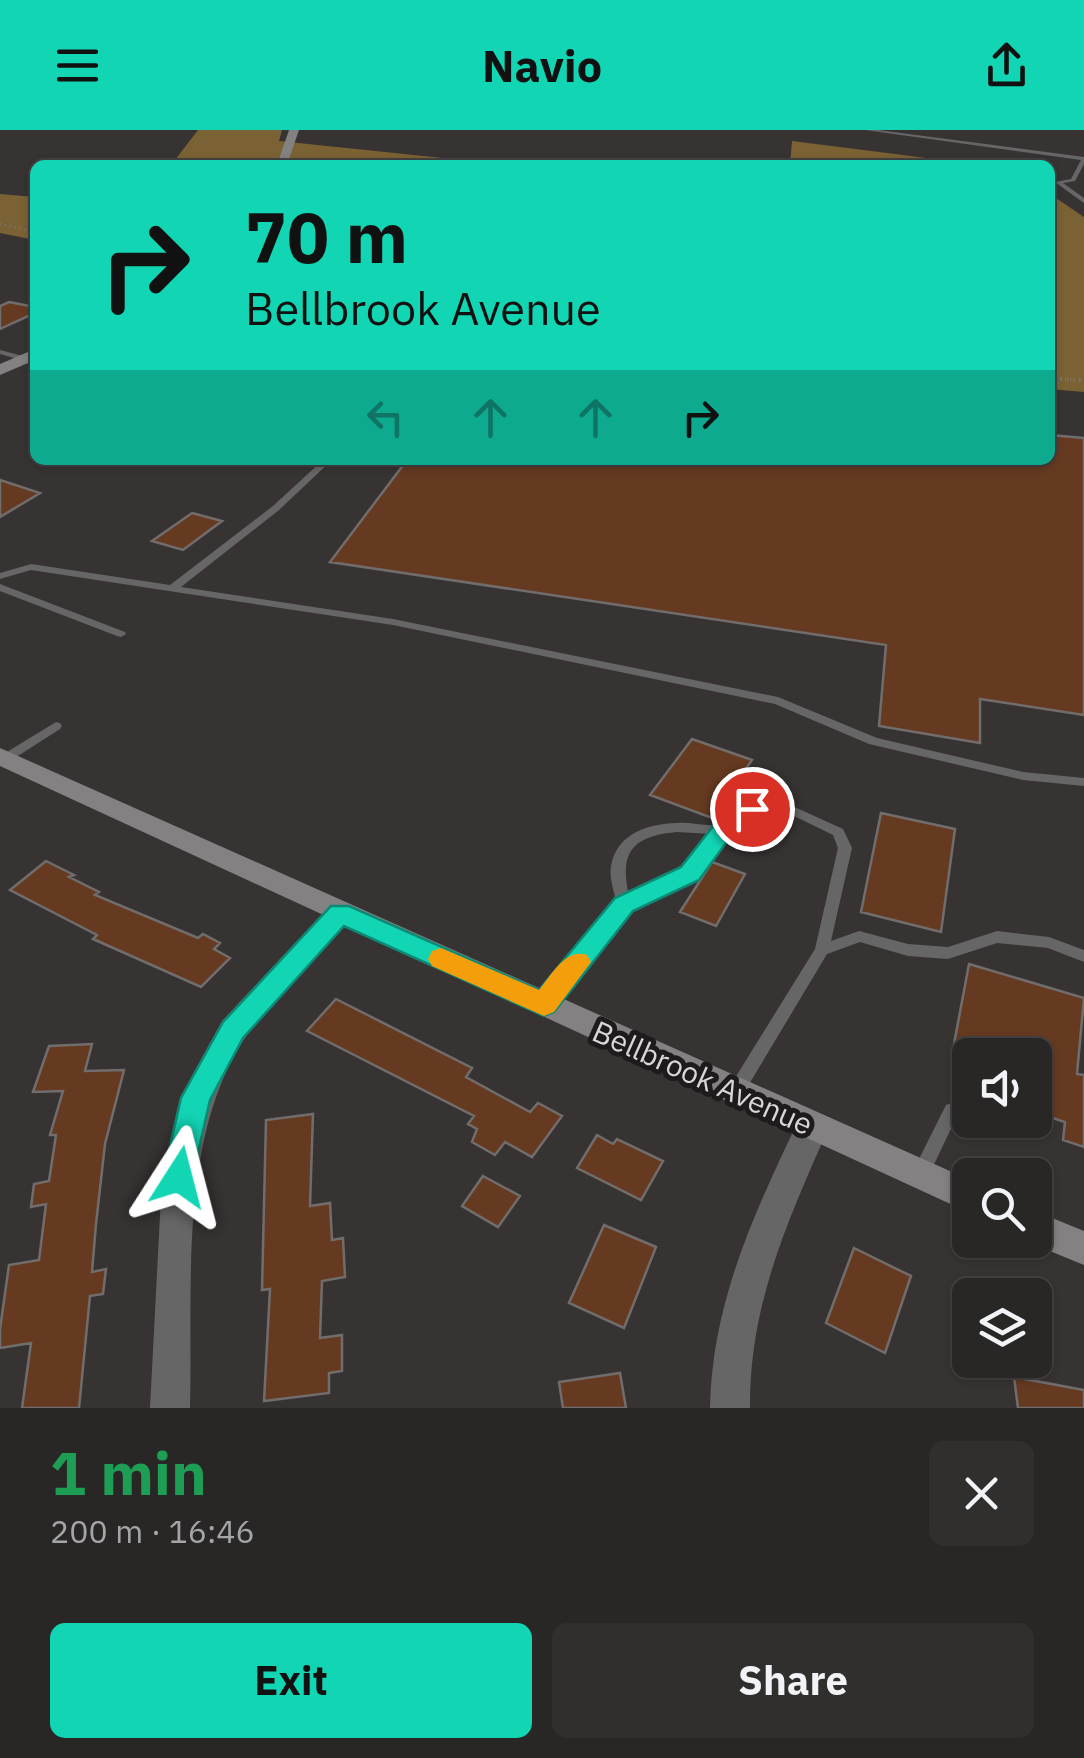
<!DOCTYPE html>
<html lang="en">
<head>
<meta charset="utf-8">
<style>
	:root { --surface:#292626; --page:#312e2e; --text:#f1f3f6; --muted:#a5a5a7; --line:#454343; --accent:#12d5b4 }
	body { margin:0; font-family:"IBM Plex Sans",sans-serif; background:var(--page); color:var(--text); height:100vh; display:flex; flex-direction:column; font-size:38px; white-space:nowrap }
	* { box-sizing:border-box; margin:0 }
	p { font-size:32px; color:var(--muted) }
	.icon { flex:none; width:55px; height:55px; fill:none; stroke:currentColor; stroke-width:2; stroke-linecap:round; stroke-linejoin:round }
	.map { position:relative; height:1278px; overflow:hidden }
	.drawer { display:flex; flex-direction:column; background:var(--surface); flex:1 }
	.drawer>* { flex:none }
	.banner { position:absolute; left:30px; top:30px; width:1025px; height:305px; border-radius:15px; box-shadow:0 2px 8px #0004,0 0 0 2px var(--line); background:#12d5b4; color:#111; overflow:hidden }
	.controls { position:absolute; left:952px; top:908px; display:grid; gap:20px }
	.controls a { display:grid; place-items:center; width:100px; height:100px; border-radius:15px; background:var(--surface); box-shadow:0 2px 8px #0004,0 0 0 2px var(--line); font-size:50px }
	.pin { position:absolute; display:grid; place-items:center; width:85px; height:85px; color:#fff; margin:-42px; border:5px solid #fff; border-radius:50%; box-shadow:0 2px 10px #0007 }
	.me { position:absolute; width:110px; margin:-55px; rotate:9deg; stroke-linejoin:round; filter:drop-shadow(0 0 8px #0008) }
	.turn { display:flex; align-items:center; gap:35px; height:210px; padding:0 50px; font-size:45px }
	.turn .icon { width:130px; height:130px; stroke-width:2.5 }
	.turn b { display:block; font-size:70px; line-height:85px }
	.lanes { display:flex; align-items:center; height:95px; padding:0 50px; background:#0003; justify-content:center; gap:50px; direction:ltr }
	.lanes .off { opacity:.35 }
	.round { display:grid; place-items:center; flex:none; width:105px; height:105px; border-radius:15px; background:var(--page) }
	.overview { display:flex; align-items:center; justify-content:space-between; height:170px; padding:0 50px }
	h1 { font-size:60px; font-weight:700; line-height:75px; color:#1e9e55 }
	.button { display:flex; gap:20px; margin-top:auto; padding:20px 50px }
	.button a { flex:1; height:115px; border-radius:15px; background:var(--accent); color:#111; font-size:40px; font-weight:700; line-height:115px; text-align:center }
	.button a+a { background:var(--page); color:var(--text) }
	header { display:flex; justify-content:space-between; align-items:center; height:130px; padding:0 50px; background:var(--accent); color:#111; font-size:45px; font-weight:700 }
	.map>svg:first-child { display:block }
</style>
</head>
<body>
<header><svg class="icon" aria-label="menu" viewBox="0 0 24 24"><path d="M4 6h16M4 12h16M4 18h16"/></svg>Navio<svg class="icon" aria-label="share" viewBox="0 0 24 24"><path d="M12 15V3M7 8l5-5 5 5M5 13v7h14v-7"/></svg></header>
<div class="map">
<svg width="1084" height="1278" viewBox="0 0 1084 1278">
	<rect width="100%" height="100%" fill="#373333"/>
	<path fill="#7b6234" d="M198,0H282L279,11L511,35H162L175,30Z
		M792,11L982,35H790Z
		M0,64L35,67V110L0,103Z
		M1050,64L1084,87V262L1050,259Z"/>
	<path fill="#653a21" stroke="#716d6c" stroke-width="2.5" d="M9,172L35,177V183L0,199V176Z
		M1050,305L1084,308V585L980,569V613L879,596L886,515L330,432L407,330H1050Z
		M0,350L40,363L0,387Z
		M192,383L222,391L183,420L152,411Z
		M692,609L752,630L712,688L650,665Z
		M881,683L955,699L941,802L861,782Z
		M46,731L74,745L69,747L99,762L95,765L198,808L203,804L220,813L214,819L230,828L201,857L93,809L97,805L10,760Z
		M712,732L745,744L716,796L680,782Z
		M969,834L1084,868L1077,944L1084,945V1017L1063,1010L1065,992L1035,982V925H990L954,914Z
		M336,869L472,938L466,947L530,982L538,973L562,986L532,1027L505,1012L495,1025L472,1012L477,999L468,994L474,986L307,901Z
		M92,914L85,941L124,940L105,1014L96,1094L92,1142L106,1139L103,1164L90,1166L79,1278H22L31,1213L0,1218V1199L9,1135L39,1130L46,1074L31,1077L34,1054L49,1051L56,1005H50L63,961L33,962L49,916Z
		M313,984L310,1076L330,1073L332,1110L343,1108L345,1147L322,1151L320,1208L342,1205V1241L329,1243V1263L264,1271L270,1159L262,1160L266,990Z
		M597,1005L613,1014L617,1009L663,1031L641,1070L577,1038Z
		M483,1046L520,1066L498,1097L462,1076Z
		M604,1095L656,1117L624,1198L569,1173Z
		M854,1118L911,1146L885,1223L826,1193Z
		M620,1243L626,1278H563L559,1252Z
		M1014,1247L1084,1260V1278H1018Z"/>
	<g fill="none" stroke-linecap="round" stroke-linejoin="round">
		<path stroke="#7a7676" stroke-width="2.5" stroke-dasharray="1 4" stroke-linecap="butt" d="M0,94L35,102
			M1050,248L1083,251"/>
		<path stroke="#7a7676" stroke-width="4" stroke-dasharray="1 5" stroke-linecap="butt" d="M1055,248L1084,251"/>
		<path fill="#676666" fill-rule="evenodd" d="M865,0H878L1084,27V34L1075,51L1063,53L1084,68V73L1055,52L1071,49L1081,30Z
			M0,220L27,227L28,229L24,231L0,224Z
			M323,330H332L279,380L181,457L393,489L778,567L877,608L1023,642L1084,648V656L1023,650L869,614L775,574L393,495L31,440L0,449V443L31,434L170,455L273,376Z
			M0,454L125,502L126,504L121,507L117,506L0,461Z
			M56,592L60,593L62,596L60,599L10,631H2L0,628L2,625Z
			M788,674L843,699L852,718L831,811L859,801L908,814L948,817L997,801L1049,807L1084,820V832L1048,818L997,813L948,829L908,826L860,812L827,824L742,966L736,968L730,966L728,961L730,956L815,819L838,718L833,705L786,682L755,683L727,703L695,746L629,779L549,879L544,881L539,879L536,875L539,871L617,774C614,762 609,748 611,736C617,703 648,694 677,693C690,692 703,696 716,695C728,694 737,680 749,675C760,672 776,674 788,674ZM677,702L712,704L685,740L629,766C619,722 632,706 677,702Z
			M952,973L958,975L960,980L927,1049L921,1051L915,1049L912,1043L946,975Z"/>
		<path fill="#676666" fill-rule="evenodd" d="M340,772L350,776L354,783L350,790C318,827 269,871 243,911C178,1012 193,1161 190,1278H150L162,1047L180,968L222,891L330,776Z
			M812,982L824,987L829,997C788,1090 749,1175 750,1278H710C712,1171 755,1082 800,987Z"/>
		<path fill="#838182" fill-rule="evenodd" d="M289,0H299L287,35H277Z
			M35,219V230L0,245V234Z
			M0,618L970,1050V1083L0,636Z
			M1035,1081L1084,1101V1135L1023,1110H1035Z"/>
	</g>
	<path fill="#12d5b4" stroke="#0c8a75" stroke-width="2.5" d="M752,671L760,673L764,679L731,706L699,750L633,781L554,882L544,886L344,796L243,908L210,970L190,1057L179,1061L168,1057L163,1047L181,968L223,892L331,776H349L539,860L615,768L681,737L714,695Z"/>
	<path fill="#f59e0b" d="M441,818L539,860C552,845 565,818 587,825L591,832L554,882L544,886L432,836L428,829L432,821Z"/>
	<g text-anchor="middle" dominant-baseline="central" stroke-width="10" stroke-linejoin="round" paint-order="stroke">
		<g font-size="30" fill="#d8d6d6" stroke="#1d1b1b">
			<text transform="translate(703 947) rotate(24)">Bellbrook Avenue</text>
		</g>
	</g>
</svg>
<div class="controls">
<a><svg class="icon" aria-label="sound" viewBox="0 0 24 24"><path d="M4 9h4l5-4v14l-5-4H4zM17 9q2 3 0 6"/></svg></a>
<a><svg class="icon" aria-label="search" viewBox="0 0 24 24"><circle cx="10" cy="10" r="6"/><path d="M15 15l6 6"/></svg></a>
<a><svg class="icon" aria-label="layers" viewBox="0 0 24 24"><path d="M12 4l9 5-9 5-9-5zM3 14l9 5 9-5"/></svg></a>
</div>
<div class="pin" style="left:752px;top:679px;background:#d93025"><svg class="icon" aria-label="arrive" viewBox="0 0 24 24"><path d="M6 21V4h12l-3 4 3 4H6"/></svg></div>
<svg class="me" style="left:179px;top:1047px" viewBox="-20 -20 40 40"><path d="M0-17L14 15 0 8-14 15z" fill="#12d5b4" stroke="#fff" stroke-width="4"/></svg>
<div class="banner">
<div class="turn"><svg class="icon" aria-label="right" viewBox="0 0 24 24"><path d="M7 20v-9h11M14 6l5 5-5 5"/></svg><div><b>70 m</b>Bellbrook Avenue</div></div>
<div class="lanes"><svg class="icon off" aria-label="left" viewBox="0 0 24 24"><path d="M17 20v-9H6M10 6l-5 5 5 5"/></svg><svg class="icon off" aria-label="ahead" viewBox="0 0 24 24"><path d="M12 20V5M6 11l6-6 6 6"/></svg><svg class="icon off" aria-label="ahead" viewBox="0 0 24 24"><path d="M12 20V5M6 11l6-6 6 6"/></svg><svg class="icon" aria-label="right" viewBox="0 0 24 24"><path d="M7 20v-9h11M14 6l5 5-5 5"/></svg></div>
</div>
</div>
<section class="drawer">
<div class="overview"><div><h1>1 min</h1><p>200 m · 16:46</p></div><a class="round"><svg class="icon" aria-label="close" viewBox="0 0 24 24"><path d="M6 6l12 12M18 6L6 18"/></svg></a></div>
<div class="button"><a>Exit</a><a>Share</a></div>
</section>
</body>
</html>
